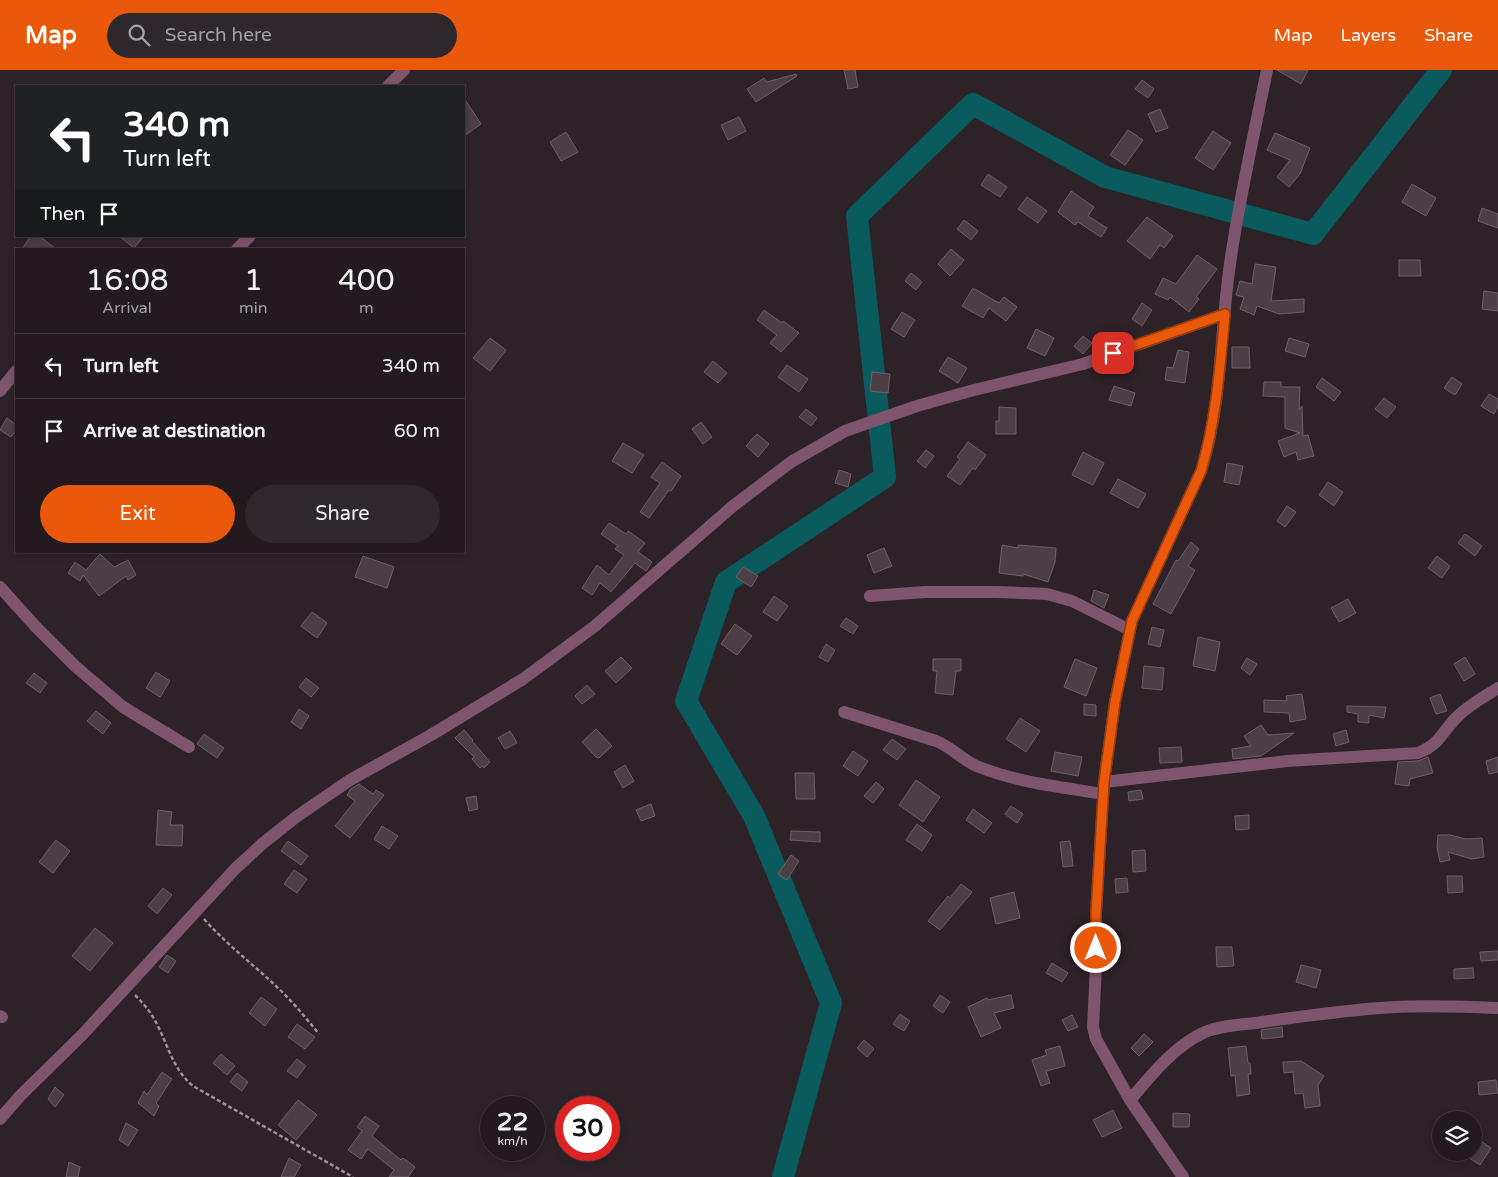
<!DOCTYPE html>
<html lang="en">
<head>
<meta charset="utf-8">
<style>
	:root { --surface:#221a1f; --page:#2e272c; --text:#f1f3f6; --muted:#a2a1a4; --line:#3f383d; --accent:#ea580c }
	body { margin:0; font-family:"Varela Round",sans-serif; background:var(--page); color:var(--text); height:100vh; display:flex; flex-direction:column; font-size:19px; white-space:nowrap }
	* { box-sizing:border-box; margin:0 }
	p { font-size:16px; color:var(--muted) }
	.icon { flex:none; width:28px; height:28px; fill:none; stroke:currentColor; stroke-width:2; stroke-linecap:round; stroke-linejoin:round }
	.map { position:relative; flex:1; overflow:hidden }
	.sheet { position:absolute; left:15px; top:178px; width:450px; height:305px; display:flex; flex-direction:column; background:var(--surface); border-radius:0px; box-shadow:0 2px 8px #0003,0 0 0 1px var(--line) }
	.sheet>* { flex:none }
	.top-card { position:absolute; left:15px; top:15px; width:450px; height:152px; border-radius:0px; box-shadow:0 2px 8px #0003,0 0 0 1px var(--line); background:#202124; color:#fff; overflow:hidden }
	.controls { position:absolute; left:1432px; top:1041px; display:grid; gap:10px }
	.controls a { display:grid; place-items:center; width:50px; height:50px; border-radius:50%; background:var(--surface); box-shadow:0 2px 8px #0003,0 0 0 1px var(--line); font-size:25px }
	.speed { position:absolute; left:480px; top:1026px; display:flex; gap:10px; font-size:25px; font-weight:700; text-align:center }
	.speed>* { display:grid; place-content:center; width:65px; height:65px; border-radius:50%; background:var(--surface); box-shadow:0 2px 8px #0003,0 0 0 1px var(--line); line-height:1 }
	.speed small { font-size:12px; font-weight:400 }
	.speed .limit { border:8px solid #d22; background:#fff; color:#111 }
	.pin { position:absolute; display:grid; place-items:center; width:42px; height:42px; color:#fff; margin:-21px; border-radius:10px; box-shadow:0 2px 8px #0006 }
	.me { position:absolute; width:55px; margin:-28px; rotate:0deg; stroke-linejoin:round; filter:drop-shadow(0 0 4px #0008) }
	.turn { display:flex; align-items:center; gap:18px; height:105px; padding:0 25px; font-size:22px }
	.turn .icon { width:65px; height:65px; stroke-width:2.5 }
	.turn b { display:block; font-size:35px; line-height:42px }
	.then { display:flex; align-items:center; height:48px; padding:0 25px; background:#0003; gap:10px; font-size:19px }
	.eta { display:flex; justify-content:space-evenly; align-items:center; height:85px; text-align:center }
	.eta b { font-size:30px; font-weight:600; line-height:35px }
	.action { display:flex; gap:10px; margin-top:auto; padding:10px 25px }
	.action a { flex:1; height:58px; border-radius:30px; background:var(--accent); color:#fff; font-size:20px; font-weight:600; line-height:58px; text-align:center }
	.action a+a { background:var(--page); color:var(--text) }
	ul { padding:0; list-style:none }
	li { display:flex; align-items:center; gap:15px; height:65px; padding:0 25px; border-top:1px solid var(--line) }
	li div { flex:1 }
	li b { display:block; font-size:19px }
	li em { font-style:normal }
	header { display:flex; align-items:center; gap:30px; box-sizing:border-box; height:70px; padding:0 25px; background:var(--accent); color:#fff }
	header strong { font-size:24px }
	nav { display:flex; gap:28px; margin-inline-start:auto; font-size:18px }
	.search { width:350px; height:45px; background:var(--page); display:flex; align-items:center; gap:12px; box-sizing:border-box; padding:0 18px; border-radius:28px; color:var(--muted); font-size:19px }
	.map>svg:first-child { display:block }
</style>
</head>
<body>
<header>
<strong>Map</strong>
<div class="search"><svg class="icon" aria-label="search" viewBox="0 0 24 24"><circle cx="10" cy="10" r="6"/><path d="M15 15l6 6"/></svg>Search here</div>
<nav><a>Map</a><a>Layers</a><a>Share</a></nav>
</header>
<div class="map">
<svg width="1498" height="1107" viewBox="0 0 1498 1107">
	<rect width="100%" height="100%" fill="#2e2229"/>
	<g fill="none" stroke-linecap="round" stroke-linejoin="round">
		<path stroke="#095b5d" stroke-width="22" d="M783,1107L831,933L754,746L686,631L726,512L885,407L857,146L973,34L1105,107L1313,164L1441,0"/>
	</g>
	<path fill="#4c3e46" stroke="#6f6068" d="M844,0H855L858,17L848,19Z
		M1277,0H1308L1301,14Z
		M796,4L797,6L756,32L747,19L764,8L767,12Z
		M1142,10L1154,19L1148,28L1135,19Z
		M464,28L481,54L464,66Z
		M1160,39L1168,58L1156,62L1148,44Z
		M739,47L746,61L728,70L721,55Z
		M1128,60L1143,70L1125,95L1110,85Z
		M1213,61L1231,73L1213,100L1195,88Z
		M566,62L578,82L561,91L550,72Z
		M1275,63L1310,78L1300,104L1289,117L1277,107L1290,90L1267,80Z
		M988,104L1007,117L1000,127L981,115Z
		M1412,114L1436,128L1426,146L1402,132Z
		M1071,121L1094,137L1088,146L1107,158L1101,167L1078,152L1075,155L1058,142Z
		M1027,127L1047,141L1038,153L1018,139Z
		M1482,138L1498,144V158L1478,151Z
		M1147,147L1173,166L1164,178L1160,175L1150,189L1127,171Z
		M964,150L978,161L971,170L957,159Z
		M31,166H39L56,179H22Z
		M119,166H144L134,178Z
		M951,179L964,190L950,206L938,194Z
		M1197,185L1217,199L1196,227L1199,229L1189,242L1170,227L1168,230L1155,224L1163,208L1176,214Z
		M1399,190H1420L1421,206H1399Z
		M1255,194L1276,197L1271,231L1304,229V242L1279,244L1257,236L1254,245L1240,239L1244,227L1236,225L1240,211L1252,214Z
		M911,203L922,212L916,220L905,211Z
		M973,218L999,233L1004,227L1017,237L1006,251L989,238L983,248L962,236Z
		M1484,221L1498,223V241L1482,239Z
		M1142,233L1152,240L1142,256L1132,249Z
		M764,240L782,253L783,251L799,263L781,282L770,273L777,265L757,250Z
		M902,242L915,250L904,267L891,259Z
		M1036,259L1054,268L1045,286L1027,278Z
		M1083,266L1092,273L1083,284L1074,276Z
		M490,268L506,280L490,301L473,288Z
		M1289,268L1309,274L1305,287L1285,281Z
		M1232,277H1249L1250,298H1232Z
		M1178,280L1189,282L1185,313L1165,310L1167,297L1173,298Z
		M948,287L967,298L958,313L939,301Z
		M713,291L727,303L718,313L704,302Z
		M787,295L808,309L799,322L778,307Z
		M872,302L890,304L888,323L870,321Z
		M1452,307L1462,314L1455,325L1444,318Z
		M1322,308L1341,322L1334,331L1316,317Z
		M1264,312H1281V317H1300L1299,340L1302,336L1303,366L1308,365L1314,386L1298,390L1296,382L1284,387L1278,371L1300,363L1285,358V327L1263,326Z
		M1114,316L1135,323L1131,336L1109,330Z
		M1489,324L1498,329V336L1494,344L1481,336Z
		M1384,328L1396,337L1387,348L1375,339Z
		M999,337L1016,338V364H996V351H999Z
		M806,339L817,348L811,356L799,347Z
		M7,348L16,355V360L11,367L0,360Z
		M701,352L712,367L703,374L692,359Z
		M757,364L769,374L758,387L746,376Z
		M968,372L986,385L975,400L973,398L960,415L947,406L960,389L957,387Z
		M623,373L644,385L632,403L612,391Z
		M926,380L934,386L925,398L917,391Z
		M1083,382L1104,393L1093,415L1072,405Z
		M662,392L681,406L671,421L669,420L649,448L640,442L660,413L651,407Z
		M1227,393L1243,396L1239,415L1224,412Z
		M839,400L851,404L848,417L835,413Z
		M1118,409L1146,424L1138,438L1110,423Z
		M1328,412L1343,422L1334,436L1319,425Z
		M1287,436L1296,442L1285,457L1277,451Z
		M609,453L626,464L628,461L645,473L638,482L652,492L646,501L635,493L611,522L600,513L592,525L582,518L597,495L609,505L624,485L615,479L618,476L601,464Z
		M1465,464L1482,476L1475,486L1458,473Z
		M1191,472L1199,479L1188,496L1195,500L1171,544L1153,534L1176,490L1178,491Z
		M1002,475L1018,478V475L1056,478L1055,492L1048,512L1023,504V506L999,503Z
		M884,478L892,496L874,503L867,485Z
		M100,484L114,497L128,490L136,505L128,510L126,506L99,526L83,505L80,511L68,503L75,492L86,500Z
		M363,486L394,497L387,518L355,507Z
		M1437,486L1450,496L1442,508L1428,498Z
		M743,497L758,506L751,517L736,507Z
		M1094,520L1109,525L1104,538L1091,531Z
		M774,526L788,536L777,551L763,542Z
		M1348,529L1356,543L1339,552L1331,538Z
		M312,542L327,553L317,568L301,556Z
		M846,548L858,556L853,564L840,556Z
		M735,554L752,566L737,585L721,574Z
		M1152,557L1164,560L1160,577L1148,574Z
		M1198,567L1220,572L1215,601L1193,596Z
		M826,574L835,580L828,592L819,587Z
		M621,587L632,598L616,613L605,601Z
		M1465,587L1475,604L1464,611L1454,594Z
		M1247,588L1257,594L1250,605L1241,598Z
		M933,589H961V601H956L953,625L935,623L937,601H933Z
		M1075,589L1097,598L1086,626L1064,617Z
		M1144,596L1164,598L1162,620L1142,618Z
		M156,602L170,611L160,627L146,618Z
		M34,603L47,613L40,623L26,613Z
		M306,608L319,618L311,627L299,617Z
		M587,615L595,624L582,634L575,626Z
		M1302,624L1306,649L1290,652L1289,643L1264,642V630L1287,631L1286,626Z
		M1440,624L1447,641L1436,644L1430,628Z
		M1084,634L1096,635V646L1084,645Z
		M1347,636L1386,637L1384,648L1369,645V653L1358,652V644L1347,642Z
		M299,639L309,646L301,659L291,652Z
		M96,641L111,653L103,664L87,651Z
		M1020,648L1040,661L1026,682L1006,669Z
		M1261,655L1268,665L1294,663L1261,686L1233,689L1232,679L1251,676L1244,666Z
		M596,659L612,676L599,688L596,687L582,672Z
		M464,660L473,670L472,671L490,692L484,698L483,696L480,698L472,689L474,687L455,668Z
		M1346,660L1349,672L1336,676L1333,664Z
		M510,661L517,673L505,679L498,668Z
		M204,664L224,678L217,688L197,674Z
		M892,669L906,679L897,690L883,680Z
		M1181,677L1182,692L1160,693L1159,678Z
		M853,681L868,691L858,706L843,696Z
		M1055,682L1082,687L1078,706L1051,701Z
		M1428,687L1433,703L1410,709L1409,716L1395,714L1398,692L1418,691Z
		M1498,687V702L1489,704L1486,691Z
		M625,695L634,711L623,718L614,702Z
		M795,703H814L815,729H796Z
		M916,710L940,727L923,752L899,735Z
		M876,712L884,719L873,733L864,726Z
		M359,714L373,724L376,720L384,725L350,768L335,756L355,731L347,725L351,719Z
		M1141,720L1143,729L1129,731L1128,722Z
		M476,726L478,739L469,741L466,728Z
		M651,734L655,746L641,751L636,740Z
		M1011,736L1023,744L1017,753L1005,744Z
		M973,739L992,753L984,763L966,750Z
		M158,740L172,742L170,755H183L182,776L156,775Z
		M1249,745V759L1236,760L1235,746Z
		M917,754L932,765L922,781L906,770Z
		M382,756L398,766L389,779L374,769Z
		M791,761L820,762V772L790,770Z
		M1438,765H1450L1466,769L1482,768L1484,787L1472,789L1448,782L1450,790L1440,792L1437,777Z
		M56,770L70,781L53,803L39,792Z
		M288,771L308,786L301,795L281,781Z
		M1070,771L1073,796L1063,797L1060,772Z
		M1145,780L1146,801L1133,802L1132,781Z
		M791,785L799,791L787,810L778,804Z
		M294,800L307,809L297,823L284,814Z
		M1447,806H1462L1463,822L1448,823Z
		M1127,808L1128,822L1116,823L1115,809Z
		M961,814L972,822L940,860L928,851L948,826L950,828Z
		M163,818L172,825L157,844L148,836Z
		M1014,822L1020,848L996,854L990,828Z
		M95,858L113,873L90,901L72,886Z
		M1216,877H1232L1234,896L1217,897Z
		M1498,881V890L1481,891L1480,882Z
		M167,885L176,891L168,903L159,897Z
		M1052,893L1068,903L1062,912L1046,903Z
		M1301,895L1321,900L1316,918L1296,912Z
		M1473,898L1474,908L1454,909V899Z
		M940,925L950,932L943,943L933,936Z
		M1011,925L1014,938L994,943L1001,958L981,967L968,937L987,928L988,930Z
		M261,927L277,939L265,956L249,943Z
		M900,944L910,951L904,961L893,954Z
		M1072,945L1078,957L1068,961L1062,950Z
		M297,954L315,967L305,979L288,967Z
		M1282,957L1283,967L1262,969L1261,960Z
		M1144,964L1153,972L1139,986L1131,978Z
		M864,970L874,979L867,987L857,978Z
		M1060,976L1065,996L1046,1001L1050,1013L1041,1016L1032,990L1047,985L1045,980Z
		M1246,976L1248,993H1250L1251,1004H1248L1250,1024L1237,1026L1235,1005L1231,1006L1228,978Z
		M221,984L235,996L227,1005L213,993Z
		M297,989L306,996L297,1008L287,1001Z
		M1301,991L1324,1006L1318,1015L1320,1036L1305,1038L1303,1023L1295,1024L1293,1002L1284,1003L1283,992Z
		M162,1002L172,1009L156,1033L159,1036L154,1046L138,1033L144,1021L147,1025Z
		M237,1003L248,1012L242,1021L230,1012Z
		M1496,1010L1498,1023L1479,1025L1478,1012Z
		M55,1017L64,1025L55,1037L48,1029Z
		M298,1030L317,1045L296,1070L278,1055Z
		M1113,1040L1122,1058L1102,1067L1093,1050Z
		M1173,1043L1190,1044L1189,1057H1173Z
		M365,1046L379,1056L372,1066L401,1090L403,1088L415,1097L408,1107H389L394,1100L368,1079L361,1089L348,1080L362,1061L357,1057Z
		M126,1053L138,1060L128,1076L119,1070Z
		M1478,1069L1491,1078L1480,1095L1460,1082H1474V1075Z
		M289,1088L301,1095L294,1107H281Z
		M69,1092L80,1097L78,1107H66Z"/>
	<g fill="none" stroke-linecap="round" stroke-linejoin="round">
		<path stroke="#9e9399" stroke-width="2.5" stroke-dasharray="4 2.5" stroke-linecap="butt" d="M204,849C227,875 253,894 278,918C293,932 306,948 319,964
			M135,925C142,932 148,939 153,947C167,970 171,998 193,1016L353,1107"/>
		<path stroke="#7f556e" stroke-width="12" d="M0,517L35,556L75,596L123,637L189,677
			M870,526L925,522H996L1047,524L1072,531L1130,560
			M844,642L936,671C952,677 963,691 979,697C1019,713 1061,717 1103,724
			M1104,712L1287,691L1418,683C1441,674 1442,661 1458,646C1470,634 1484,627 1498,618
			M0,946L2,947
			M1130,1030C1151,1006 1173,977 1203,963C1220,955 1243,955 1262,952C1305,946 1353,939 1395,937C1429,935 1464,937 1498,938
			M0,1049L20,1026L83,964L235,799L262,774L296,747L350,710L431,665L523,609L595,556L733,436L791,392L845,361L917,336L974,320L1083,294L1225,244
			M1183,1107L1130,1030L1096,969L1093,957L1096,896V843L1104,712L1115,632L1132,551L1201,401C1222,334 1220,263 1230,194C1239,129 1254,65 1267,0"/>
		<path stroke="#7f556e" stroke-width="12" d="M388,16L404,0
			M237,179L250,166
			M0,321L16,301"/>
	</g>
	<g fill="none" stroke-linecap="round" stroke-linejoin="round">
		<g stroke="#983908" stroke-width="12">
			<path id="route" d="M1096,878V843L1104,712L1115,632L1130,560L1132,551L1201,401C1216,351 1220,297 1225,244L1113,283"/>
		</g>
		<use href="#route" stroke="#ea580c" stroke-width="9"/>
	</g>
</svg>
<div class="controls">
<a><svg class="icon" aria-label="layers" viewBox="0 0 24 24"><path d="M12 4l9 5-9 5-9-5zM3 14l9 5 9-5"/></svg></a>
</div>
<div class="speed"><div>22<small>km/h</small></div><div class="limit">30</div></div>
<div class="pin" style="left:1113px;top:283px;background:#d93025"><svg class="icon" aria-label="arrive" viewBox="0 0 24 24"><path d="M6 21V4h12l-3 4 3 4H6"/></svg></div>
<svg class="me" style="left:1096px;top:878px" viewBox="-20 -20 40 40"><circle r="17" fill="#ea580c" stroke="#fff" stroke-width="3"/><path d="M0-11L8 9 0 5-8 9z" fill="#fff"/></svg>
<div class="top-card">
<div class="turn"><svg class="icon" aria-label="left" viewBox="0 0 24 24"><path d="M17 20v-9H6M10 6l-5 5 5 5"/></svg><div><b>340 m</b>Turn left</div></div>
<div class="then">Then<svg class="icon" aria-label="arrive" viewBox="0 0 24 24"><path d="M6 21V4h12l-3 4 3 4H6"/></svg></div>
</div>
<section class="sheet">
<div class="eta">
<div><b>16:08</b><p>Arrival</p></div>
<div><b>1</b><p>min</p></div>
<div><b>400</b><p>m</p></div>
</div>
<ul>
<li><svg class="icon" aria-label="left" viewBox="0 0 24 24"><path d="M17 20v-9H6M10 6l-5 5 5 5"/></svg><div><b>Turn left</b></div><em>340 m</em></li>
<li><svg class="icon" aria-label="arrive" viewBox="0 0 24 24"><path d="M6 21V4h12l-3 4 3 4H6"/></svg><div><b>Arrive at destination</b></div><em>60 m</em></li>
</ul>
<div class="action"><a>Exit</a><a>Share</a></div>
</section>
</div>
</body>
</html>
